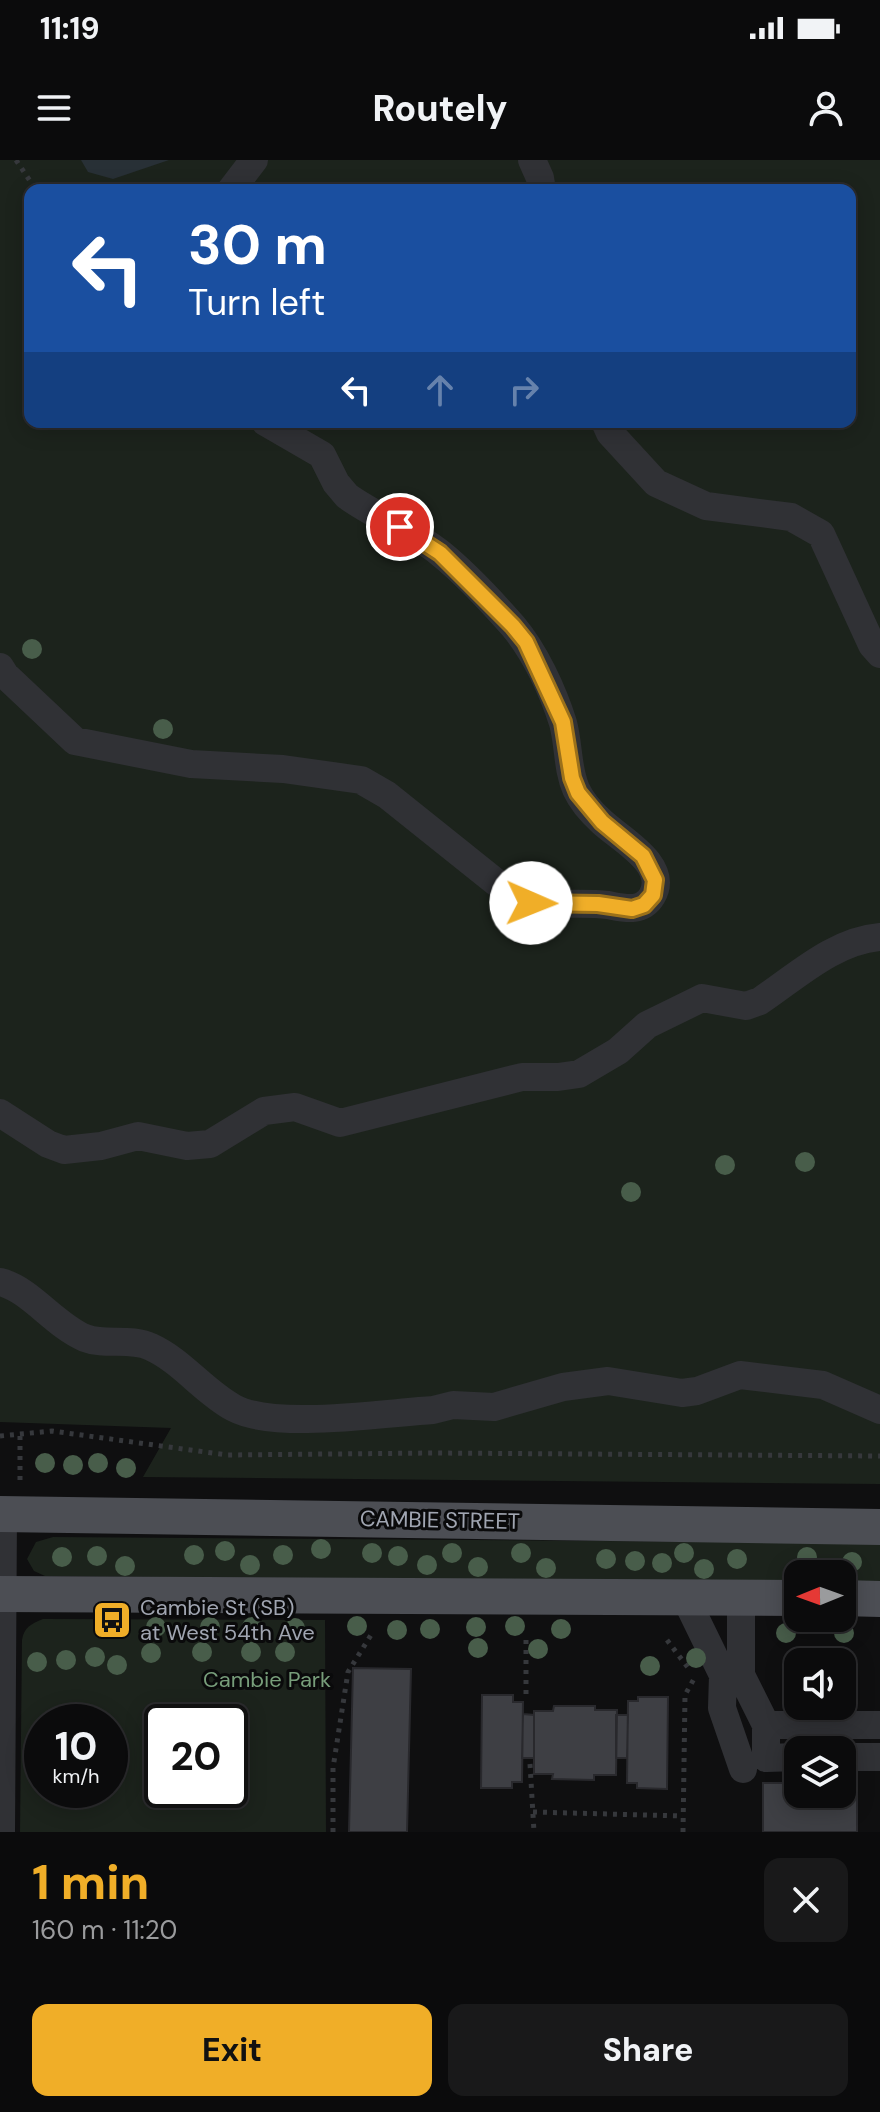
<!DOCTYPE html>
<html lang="en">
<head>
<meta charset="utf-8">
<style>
	:root { --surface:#0b0b0c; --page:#19191a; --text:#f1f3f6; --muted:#9a9b9d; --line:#2b2b2d; --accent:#f0ae28 }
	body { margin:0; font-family:"DM Sans",sans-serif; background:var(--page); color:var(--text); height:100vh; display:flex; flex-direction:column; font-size:30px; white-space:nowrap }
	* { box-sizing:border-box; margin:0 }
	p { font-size:26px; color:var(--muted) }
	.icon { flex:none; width:44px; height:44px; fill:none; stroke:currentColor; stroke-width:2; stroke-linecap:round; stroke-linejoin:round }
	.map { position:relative; height:1672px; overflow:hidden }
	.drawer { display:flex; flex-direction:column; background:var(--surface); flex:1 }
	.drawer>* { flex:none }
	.hud { position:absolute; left:24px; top:24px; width:832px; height:244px; border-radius:16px; box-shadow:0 4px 20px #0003,0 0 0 2px var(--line); background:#1a4fa0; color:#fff; overflow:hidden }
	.needle { width:52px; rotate:269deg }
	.tools { position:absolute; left:784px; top:1400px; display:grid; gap:16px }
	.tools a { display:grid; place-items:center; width:72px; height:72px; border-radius:16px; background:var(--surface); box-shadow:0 4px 20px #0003,0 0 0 2px var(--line); font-size:40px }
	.speed { position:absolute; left:24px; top:1544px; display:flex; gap:16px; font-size:40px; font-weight:700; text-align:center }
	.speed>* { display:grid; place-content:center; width:104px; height:104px; border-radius:50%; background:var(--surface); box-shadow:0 4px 20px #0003,0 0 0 2px var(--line); line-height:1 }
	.speed small { font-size:20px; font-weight:400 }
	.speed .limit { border:4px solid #111; border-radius:12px; background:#fff; color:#111 }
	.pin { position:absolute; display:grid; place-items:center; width:68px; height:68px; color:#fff; margin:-34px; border:4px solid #fff; border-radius:50%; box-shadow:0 2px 8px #0007 }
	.me { position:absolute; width:88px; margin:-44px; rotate:91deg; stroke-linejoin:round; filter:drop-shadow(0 0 6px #0008) }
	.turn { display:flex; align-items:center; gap:28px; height:168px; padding:0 32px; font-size:36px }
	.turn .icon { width:104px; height:104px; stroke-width:2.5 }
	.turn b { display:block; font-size:56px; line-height:68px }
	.lanes { display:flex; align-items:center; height:76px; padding:0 32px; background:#0003; justify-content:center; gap:40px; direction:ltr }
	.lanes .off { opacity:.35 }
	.round { display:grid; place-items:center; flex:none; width:84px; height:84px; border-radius:16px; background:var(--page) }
	.summary { display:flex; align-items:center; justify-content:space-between; height:136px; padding:0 32px }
	h1 { font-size:48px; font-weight:800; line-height:60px; color:var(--accent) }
	.cta { display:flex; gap:16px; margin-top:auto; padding:16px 32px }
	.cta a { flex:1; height:92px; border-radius:16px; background:var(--accent); color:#111; font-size:32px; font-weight:800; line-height:92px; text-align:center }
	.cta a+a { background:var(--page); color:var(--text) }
	.status { display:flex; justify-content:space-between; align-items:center; height:56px; padding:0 40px; background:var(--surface); direction:ltr }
	.status svg { height:22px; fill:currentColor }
	header { display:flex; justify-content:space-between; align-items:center; height:104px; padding:0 32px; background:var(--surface); font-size:36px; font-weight:800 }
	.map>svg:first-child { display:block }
</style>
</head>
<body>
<div class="status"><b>11:19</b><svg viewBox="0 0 49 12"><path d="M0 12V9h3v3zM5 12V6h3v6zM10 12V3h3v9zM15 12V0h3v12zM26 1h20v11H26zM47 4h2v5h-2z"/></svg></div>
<header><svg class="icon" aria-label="menu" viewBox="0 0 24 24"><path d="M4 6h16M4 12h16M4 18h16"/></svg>Routely<svg class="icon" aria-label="person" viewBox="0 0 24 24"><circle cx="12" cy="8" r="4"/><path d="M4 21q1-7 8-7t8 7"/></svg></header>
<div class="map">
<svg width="880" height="1672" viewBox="0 0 880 1672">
	<rect width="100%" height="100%" fill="#0f0f10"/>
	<path fill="#1c231c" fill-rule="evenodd" d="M0,0H880V1324L143,1317L171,1268L0,1262ZM30,30H850V262H30Z
		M53,1377L880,1383V1423H842V1414H798V1422L45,1416L34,1411L27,1399L36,1382Z
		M43,1459L325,1460L326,1672H20L22,1480C24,1467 31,1464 43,1459ZM42,1562H110V1630H42ZM162,1562H230V1630H162Z"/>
	<path fill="#283036" d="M81,0H169L113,19L88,12Z"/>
	<path fill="#3e3f44" stroke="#29292d" stroke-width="2" d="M353,1508L411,1509L407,1672H349Z
		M482,1535H513V1542H523L522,1622H512V1628H481Z
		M638,1537H668L667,1629L637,1628V1623H627L628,1541H638Z
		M554,1546H595V1550H617L616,1615H594V1620L552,1619L553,1614H534V1551H553Z
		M523,1554L534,1555V1598H522Z
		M616,1555H628L627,1598H616Z
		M763,1623H798V1634H842V1623H857V1672H763Z"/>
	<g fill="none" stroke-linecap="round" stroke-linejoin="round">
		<path stroke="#36383c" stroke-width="5" stroke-dasharray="4 6" stroke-linecap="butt" d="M16,0L36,30
			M0,1276L52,1271L227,1295L433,1293L880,1296
			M20,1276V1324
			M667,1480L689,1509
			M526,1534V1477
			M530,1604L534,1672
			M533,1652L683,1656
			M333,1672V1608L348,1512L371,1475
			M683,1672L685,1535L695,1517"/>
		<path stroke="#303135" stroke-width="28" d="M532,0L540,18L542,30
			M231,30L254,0
			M605,262L610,273L656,323L706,346L791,357L821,374L872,485L880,494
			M0,507L5,515L75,581L191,604L283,609L361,620L387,635L512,735C543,749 575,741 608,745C624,748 642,753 652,736C670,705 620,679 602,662C592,653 581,640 576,629C567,608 569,585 563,563C553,531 535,492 513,466C491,441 466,414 440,393C412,370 376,357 347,336L336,323L322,295L265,262
			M0,953L48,984L64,990L101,986L138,976L187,986L210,984L264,951L295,947L340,963L522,917H558L579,914L618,891L647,865L702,838L746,846L760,841C797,816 834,781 880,777
			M0,1122C30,1129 54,1165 85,1178C105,1186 131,1177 151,1187C182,1201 204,1232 234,1248C275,1270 384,1253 433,1250L453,1245L494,1247L563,1227L608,1221L682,1233L697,1231L740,1215L823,1225L880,1250
			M685,1437L723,1515L722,1548L743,1609
			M741,1438V1515L766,1565H880
			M766,1565V1598L798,1597
			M842,1597H880
			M1,1672L3,1354"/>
		<path stroke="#4c4e54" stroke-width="36" d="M0,1354L880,1367
			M0,1434L798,1438
			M842,1438L880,1439"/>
	</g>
	<g fill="#485d4a">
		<circle cx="32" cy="489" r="10"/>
		<circle cx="163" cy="569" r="10"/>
		<circle cx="805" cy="1002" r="10"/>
		<circle cx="725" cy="1005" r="10"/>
		<circle cx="631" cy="1032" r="10"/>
		<circle cx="45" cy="1303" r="10"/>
		<circle cx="98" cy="1303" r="10"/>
		<circle cx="73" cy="1305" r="10"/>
		<circle cx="126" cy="1308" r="10"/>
		<circle cx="321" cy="1389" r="10"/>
		<circle cx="225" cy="1391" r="10"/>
		<circle cx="372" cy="1393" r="10"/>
		<circle cx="452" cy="1393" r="10"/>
		<circle cx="521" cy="1393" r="10"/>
		<circle cx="684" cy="1393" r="10"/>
		<circle cx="194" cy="1395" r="10"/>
		<circle cx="283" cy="1395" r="10"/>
		<circle cx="97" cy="1396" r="10"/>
		<circle cx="398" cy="1396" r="10"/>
		<circle cx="62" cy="1397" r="10"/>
		<circle cx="807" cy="1397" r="10"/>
		<circle cx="606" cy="1399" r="10"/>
		<circle cx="737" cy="1399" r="10"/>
		<circle cx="635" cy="1401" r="10"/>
		<circle cx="852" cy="1402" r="10"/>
		<circle cx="662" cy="1403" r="10"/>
		<circle cx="250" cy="1405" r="10"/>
		<circle cx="427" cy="1405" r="10"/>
		<circle cx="125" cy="1406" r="10"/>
		<circle cx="478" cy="1407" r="10"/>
		<circle cx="546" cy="1408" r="10"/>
		<circle cx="704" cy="1409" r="10"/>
		<circle cx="357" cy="1466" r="10"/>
		<circle cx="515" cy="1466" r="10"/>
		<circle cx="156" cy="1467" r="10"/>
		<circle cx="210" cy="1467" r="10"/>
		<circle cx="252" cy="1467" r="10"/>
		<circle cx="476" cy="1467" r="10"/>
		<circle cx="295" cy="1468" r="10"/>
		<circle cx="430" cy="1469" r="10"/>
		<circle cx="561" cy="1469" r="10"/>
		<circle cx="397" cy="1470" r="10"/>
		<circle cx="786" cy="1473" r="10"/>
		<circle cx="844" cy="1473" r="10"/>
		<circle cx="478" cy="1488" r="10"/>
		<circle cx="538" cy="1489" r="10"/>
		<circle cx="202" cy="1492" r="10"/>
		<circle cx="251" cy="1492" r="10"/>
		<circle cx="285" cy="1492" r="10"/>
		<circle cx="151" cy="1493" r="10"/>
		<circle cx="95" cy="1497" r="10"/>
		<circle cx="696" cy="1498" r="10"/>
		<circle cx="66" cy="1500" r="10"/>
		<circle cx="37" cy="1502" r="10"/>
		<circle cx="117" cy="1505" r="10"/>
		<circle cx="650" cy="1506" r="10"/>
	</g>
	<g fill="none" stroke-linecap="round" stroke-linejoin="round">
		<g stroke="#9c711a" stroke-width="20">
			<path id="route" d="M400,367L440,393L513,466L526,482L563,562L572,618L578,633L602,662L643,696L655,720L653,735L644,745L632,749L598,744L531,743"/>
		</g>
		<use href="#route" stroke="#f0ae28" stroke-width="14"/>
	</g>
	<defs>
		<g id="bus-square" transform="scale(2)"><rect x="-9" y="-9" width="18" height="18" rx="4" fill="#f0ae28" stroke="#0a0a0b"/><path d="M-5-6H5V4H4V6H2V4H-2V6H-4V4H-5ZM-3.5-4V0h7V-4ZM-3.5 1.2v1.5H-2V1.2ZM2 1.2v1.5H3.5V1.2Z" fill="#111"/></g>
	</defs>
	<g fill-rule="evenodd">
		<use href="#bus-square" x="112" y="1460"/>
	</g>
	<g text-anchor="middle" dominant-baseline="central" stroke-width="6" stroke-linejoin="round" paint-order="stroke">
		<g font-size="22" fill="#a0a5b1" stroke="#0a0a0b">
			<text transform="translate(440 1360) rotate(1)">CAMBIE STREET</text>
		</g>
		<g font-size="22" fill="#a0a5b1" stroke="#0a0a0b" text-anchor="start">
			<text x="140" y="1447">Cambie St (SB)<tspan x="140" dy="25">at West 54th Ave</tspan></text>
		</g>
		<g font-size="22" fill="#779d7a" stroke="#0a0a0b">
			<text x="267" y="1519">Cambie Park</text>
		</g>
	</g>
</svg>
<div class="tools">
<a><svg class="needle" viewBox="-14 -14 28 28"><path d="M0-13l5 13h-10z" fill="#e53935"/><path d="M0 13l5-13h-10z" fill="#9a9b9d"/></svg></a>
<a><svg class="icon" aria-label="sound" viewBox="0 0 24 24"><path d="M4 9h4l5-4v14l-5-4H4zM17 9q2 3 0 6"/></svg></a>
<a><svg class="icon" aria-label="layers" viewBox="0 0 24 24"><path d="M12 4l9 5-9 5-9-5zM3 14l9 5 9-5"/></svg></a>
</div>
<div class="speed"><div>10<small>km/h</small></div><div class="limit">20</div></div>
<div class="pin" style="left:400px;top:367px;background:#d93025"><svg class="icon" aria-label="arrive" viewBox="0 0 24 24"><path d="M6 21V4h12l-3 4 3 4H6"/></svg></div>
<svg class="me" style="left:531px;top:743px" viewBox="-20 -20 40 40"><circle r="19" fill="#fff"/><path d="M0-13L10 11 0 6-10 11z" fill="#f0ae28"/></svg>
<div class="hud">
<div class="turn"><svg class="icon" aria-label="left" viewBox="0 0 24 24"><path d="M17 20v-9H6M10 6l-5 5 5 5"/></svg><div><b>30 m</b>Turn left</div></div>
<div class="lanes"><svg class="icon" aria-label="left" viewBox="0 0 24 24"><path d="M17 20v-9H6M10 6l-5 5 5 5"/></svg><svg class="icon off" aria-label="ahead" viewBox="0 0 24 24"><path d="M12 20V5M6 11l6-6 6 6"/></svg><svg class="icon off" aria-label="right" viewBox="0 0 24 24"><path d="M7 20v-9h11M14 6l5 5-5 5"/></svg></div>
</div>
</div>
<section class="drawer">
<div class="summary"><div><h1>1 min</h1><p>160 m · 11:20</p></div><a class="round"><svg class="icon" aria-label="close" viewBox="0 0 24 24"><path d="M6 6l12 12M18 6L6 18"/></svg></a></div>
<div class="cta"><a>Exit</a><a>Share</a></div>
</section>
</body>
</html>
